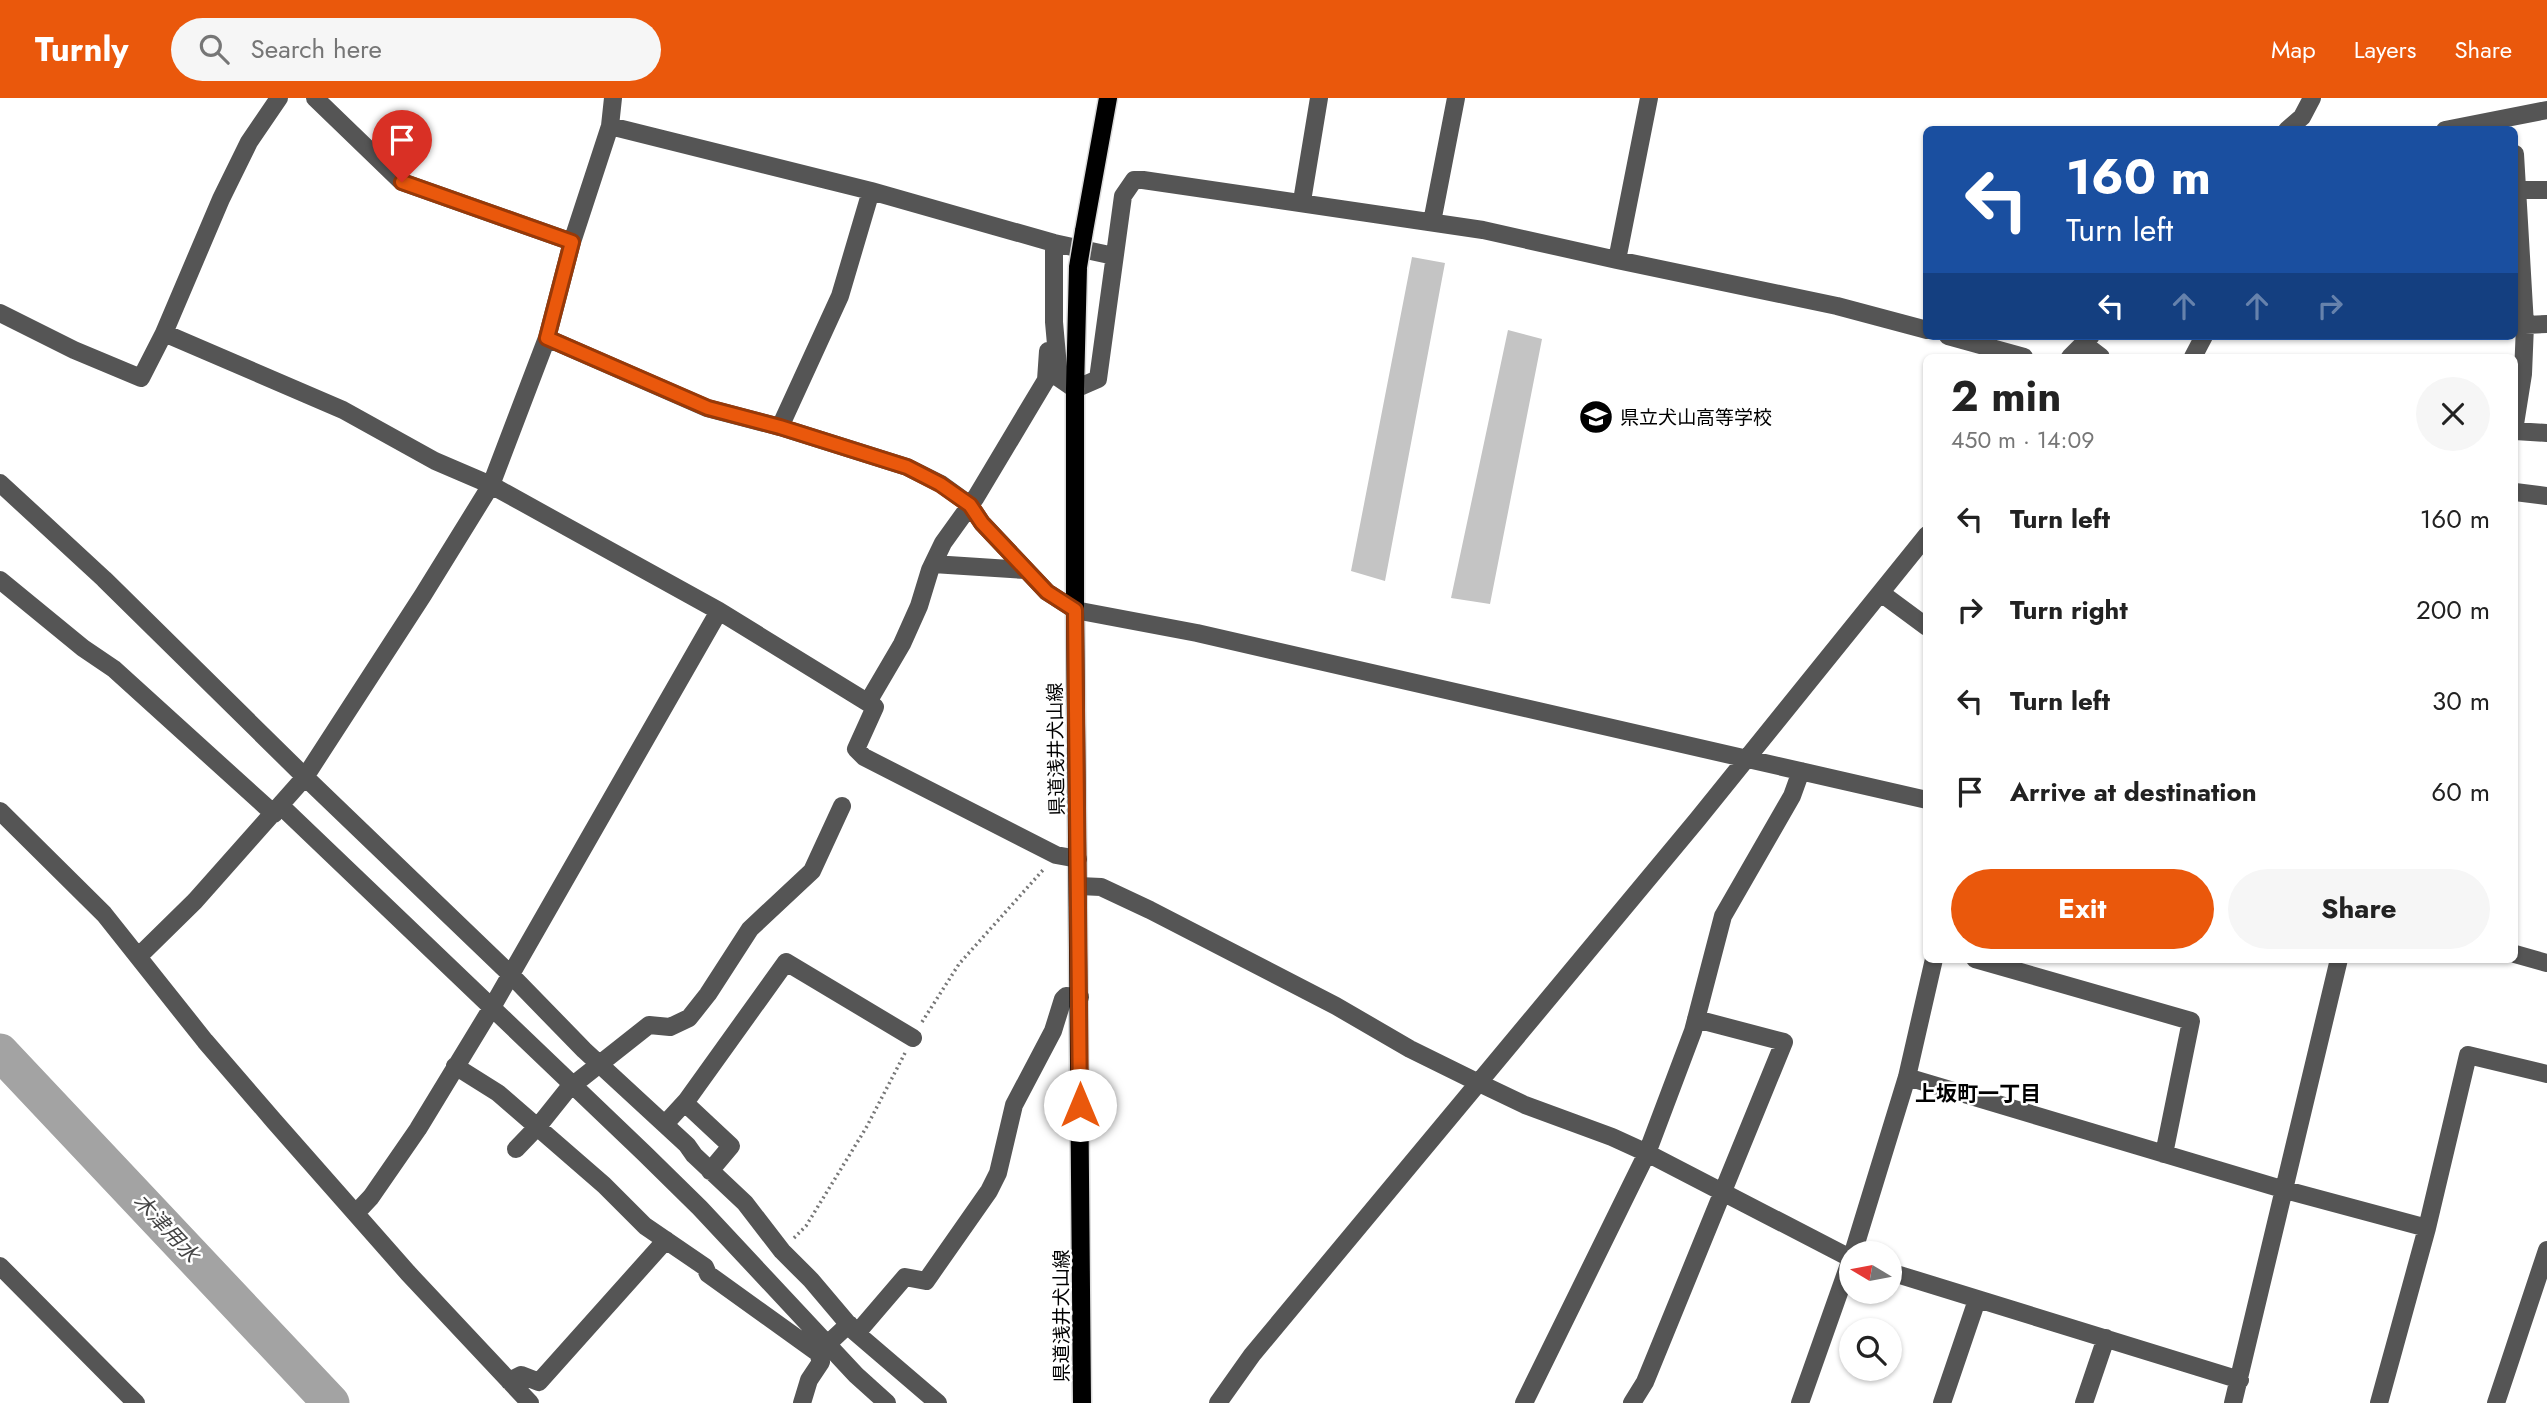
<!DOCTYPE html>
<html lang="en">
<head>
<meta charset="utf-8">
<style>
	:root { --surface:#fff; --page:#f6f6f6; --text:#222; --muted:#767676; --accent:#ea580c }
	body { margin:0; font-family:Jost,"Noto Sans JP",sans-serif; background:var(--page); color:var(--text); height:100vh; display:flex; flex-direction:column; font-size:26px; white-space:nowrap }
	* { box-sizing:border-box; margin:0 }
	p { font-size:23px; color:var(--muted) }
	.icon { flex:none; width:38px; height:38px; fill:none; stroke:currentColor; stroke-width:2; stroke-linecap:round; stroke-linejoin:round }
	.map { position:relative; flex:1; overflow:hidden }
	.drawer { position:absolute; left:1923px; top:256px; width:595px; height:609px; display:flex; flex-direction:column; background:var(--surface); border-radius:10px; box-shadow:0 2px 5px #0004 }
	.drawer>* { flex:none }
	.guide { position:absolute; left:1923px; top:28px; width:595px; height:214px; border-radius:10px; box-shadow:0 2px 5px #0004; background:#1a4fa0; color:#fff; overflow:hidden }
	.needle { width:46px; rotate:280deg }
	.buttons { position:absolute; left:1839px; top:1143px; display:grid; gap:14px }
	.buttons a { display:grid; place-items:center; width:63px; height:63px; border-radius:50%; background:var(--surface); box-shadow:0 2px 5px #0004; font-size:35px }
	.pin { position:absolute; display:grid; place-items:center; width:60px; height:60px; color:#fff; margin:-72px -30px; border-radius:50% 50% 50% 0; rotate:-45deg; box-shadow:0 0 7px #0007 }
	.pin .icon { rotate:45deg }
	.me { position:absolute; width:77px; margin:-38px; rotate:0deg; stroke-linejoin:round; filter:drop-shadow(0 0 5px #0008) }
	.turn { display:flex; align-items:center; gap:24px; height:147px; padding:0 28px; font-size:32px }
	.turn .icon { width:91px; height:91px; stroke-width:2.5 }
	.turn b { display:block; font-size:49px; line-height:60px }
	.lanes { display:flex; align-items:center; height:66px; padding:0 28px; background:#0003; justify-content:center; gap:35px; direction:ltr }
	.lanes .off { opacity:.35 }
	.round { display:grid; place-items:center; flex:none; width:74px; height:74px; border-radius:37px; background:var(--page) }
	.headline { display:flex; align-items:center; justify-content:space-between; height:119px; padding:0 28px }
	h1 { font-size:42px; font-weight:700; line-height:52px }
	.cta { display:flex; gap:14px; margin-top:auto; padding:14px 28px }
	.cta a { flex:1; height:80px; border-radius:42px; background:var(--accent); color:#fff; font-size:28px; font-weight:700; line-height:80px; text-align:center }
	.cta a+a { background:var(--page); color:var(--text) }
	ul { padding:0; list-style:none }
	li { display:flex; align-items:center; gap:21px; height:91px; padding:0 28px }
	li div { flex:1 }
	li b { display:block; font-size:26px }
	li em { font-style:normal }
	header { display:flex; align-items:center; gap:42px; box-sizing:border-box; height:98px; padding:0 35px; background:var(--accent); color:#fff }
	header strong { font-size:33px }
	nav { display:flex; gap:38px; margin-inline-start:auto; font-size:24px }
	.search { width:490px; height:63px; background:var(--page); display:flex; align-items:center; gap:18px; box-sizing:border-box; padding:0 24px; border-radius:38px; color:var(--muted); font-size:26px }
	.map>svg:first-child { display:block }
</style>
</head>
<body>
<header>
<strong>Turnly</strong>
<div class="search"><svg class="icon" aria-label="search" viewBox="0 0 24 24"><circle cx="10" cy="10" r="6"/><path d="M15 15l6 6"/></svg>Search here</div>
<nav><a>Map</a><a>Layers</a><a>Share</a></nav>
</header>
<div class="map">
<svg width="2547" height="1305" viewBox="0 0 2547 1305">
	<rect width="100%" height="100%" fill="#fff"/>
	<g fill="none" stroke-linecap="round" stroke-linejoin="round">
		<path stroke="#a3a3a3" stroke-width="37" d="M0,954L331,1305"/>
	</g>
	<path fill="#c4c4c4" d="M1412,159L1445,165L1385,483L1351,473Z
		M1508,232L1542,241L1490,506L1451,500Z"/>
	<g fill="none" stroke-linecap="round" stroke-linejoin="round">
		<g stroke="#dbdbdb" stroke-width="21">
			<path id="major" d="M1084,133L1108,0
				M1078,169L1075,291V512L1082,1305"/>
		</g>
		<path stroke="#777" stroke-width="3.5" stroke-dasharray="2 3.5" stroke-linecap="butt" d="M922,924L959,866L1043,772
			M794,1140L806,1128L866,1030L905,955"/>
		<path stroke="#555" stroke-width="18" d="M315,0L402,84L572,144
			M610,28L871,93L1054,145L1114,158
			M2287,32L2302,19L2312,0
			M2445,32L2547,12
			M2515,56L2525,227L2523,276L2515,326
			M2517,92H2547
			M1302,103L1319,0
			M1432,124L1456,0
			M1054,145V224L1059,280L1075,291L1098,281L1123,98L1134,82H1143L1483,132L1617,162L1837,208L1927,232
			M1617,162L1649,0
			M0,215L74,252L141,280L164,235L343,312L435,363L491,387L719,513L875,609L856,651L864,659L1056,757L1078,761
			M2525,227L2547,226
			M164,235L221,101L249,44L279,0
			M1948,238L2024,259
			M547,240L707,310L780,329L907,369L941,386L970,407L982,425L1047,494L1075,512L1197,535L1927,702
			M2084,246L2101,259
			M2070,259L2091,238
			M2193,259L2204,238
			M780,329L840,198L871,93
			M2515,333L2547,335
			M0,385L104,481L305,679L509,875L584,952L687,1047L694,1057L745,1105L782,1153L811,1182L855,1234L938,1305
			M2515,394L2547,398
			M933,466L1025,472
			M0,482L83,550L114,571L274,716
			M1881,495L1927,529
			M868,604L902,546L919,508L930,472L943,445L976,399L1046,282L1048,253
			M281,708L644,1055L700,1110L856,1277L887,1305
			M0,713L104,816L205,943L274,1023L408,1175L530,1305
			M1079,788L1101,789L1150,812L1336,908L1410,951L1479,985L1525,1007L1612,1039L1647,1055L1852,1161
			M2515,856L2547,865
			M139,858L195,803L305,679L423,497L491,387L547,240L572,144L610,28L613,0
			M1975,861L2191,923L2164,1056
			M455,968L498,995L604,1087L645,1128L705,1169L708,1176L818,1255L849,1226
			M1907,979L2282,1091L2427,1130
			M685,1005L731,1048L710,1073
			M665,1026L687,1002L786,864L913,940
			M516,1051L540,1026L568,991L649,927L670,929L689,920L708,896L750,831L812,773L842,708
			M356,1115L371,1099L418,1031L491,911L719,513
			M1853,1155L1907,979L1934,861
			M0,1168L136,1305
			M1890,1174L2240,1282
			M857,1235L905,1179L926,1183L989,1093L998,1075L1014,1007L1053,933L1063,901L1066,898L1080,899
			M509,1283L521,1277L539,1284L666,1142
			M802,1305L809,1282L821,1264L818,1255
			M1218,1305L1252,1257L1697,722L1927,437
			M1524,1305L1647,1055L1693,933L1723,818L1792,698L1801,673
			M1632,1305L1645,1284L1784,944L1696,921
			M1800,1305L1852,1158
			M1942,1305L1977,1202
			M2084,1305L2106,1240
			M2233,1305L2339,861
			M2379,1305L2427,1130L2468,957L2547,976
			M2496,1305L2547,1152"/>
		<use href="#major" stroke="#000" stroke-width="18"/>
		<g stroke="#dbdbdb" stroke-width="21" stroke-linecap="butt">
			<path id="major-bridge" d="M1078,169L1084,133"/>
		</g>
		<use href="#major-bridge" stroke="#000" stroke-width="18"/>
	</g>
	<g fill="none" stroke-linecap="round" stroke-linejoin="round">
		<g stroke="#983908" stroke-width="18">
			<path id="route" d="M402,84L572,144L547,240L708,310L780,329L907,369L940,386L970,407L982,425L1047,494L1075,512L1080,1007"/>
		</g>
		<use href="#route" stroke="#ea580c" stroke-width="12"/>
	</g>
	<defs>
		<g id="school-disc" transform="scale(1.75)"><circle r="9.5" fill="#000" stroke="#fff"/><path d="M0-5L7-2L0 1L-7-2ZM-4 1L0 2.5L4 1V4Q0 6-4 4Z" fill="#fff"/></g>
	</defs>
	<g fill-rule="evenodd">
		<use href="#school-disc" x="1596" y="319"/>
	</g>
	<g text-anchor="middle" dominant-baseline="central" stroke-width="5" stroke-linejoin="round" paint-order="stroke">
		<g font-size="19" fill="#000" stroke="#fff" text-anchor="start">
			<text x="1620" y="319">県立犬山高等学校</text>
		</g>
		<g font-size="19" fill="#000" stroke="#fff">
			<text transform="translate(1056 651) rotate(-91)">県道浅井犬山線</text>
			<text transform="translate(1061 1218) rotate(-90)">県道浅井犬山線</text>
		</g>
		<g font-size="21" font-weight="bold" fill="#000" stroke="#fff">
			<text x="1978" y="996">上坂町一丁目</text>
		</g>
		<g font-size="21" font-style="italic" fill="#444" stroke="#fff">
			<text transform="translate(166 1130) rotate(47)">木津用水</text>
		</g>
	</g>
</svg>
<div class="buttons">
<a><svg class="needle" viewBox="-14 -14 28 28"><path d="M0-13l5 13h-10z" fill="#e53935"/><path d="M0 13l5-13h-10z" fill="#767676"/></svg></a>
<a><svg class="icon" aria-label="search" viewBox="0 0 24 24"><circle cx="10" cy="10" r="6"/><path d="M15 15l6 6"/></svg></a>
</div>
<div class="pin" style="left:402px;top:84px;background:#d93025"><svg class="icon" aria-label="arrive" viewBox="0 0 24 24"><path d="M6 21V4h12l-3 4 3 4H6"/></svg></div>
<svg class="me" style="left:1080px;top:1007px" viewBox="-20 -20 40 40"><circle r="19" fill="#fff"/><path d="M0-13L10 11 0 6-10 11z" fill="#ea580c"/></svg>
<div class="guide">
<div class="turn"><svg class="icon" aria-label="left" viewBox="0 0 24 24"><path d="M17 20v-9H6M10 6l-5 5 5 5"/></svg><div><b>160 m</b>Turn left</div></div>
<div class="lanes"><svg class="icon" aria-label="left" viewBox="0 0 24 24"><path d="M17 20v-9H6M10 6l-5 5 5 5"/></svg><svg class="icon off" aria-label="ahead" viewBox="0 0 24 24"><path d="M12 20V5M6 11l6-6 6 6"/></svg><svg class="icon off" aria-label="ahead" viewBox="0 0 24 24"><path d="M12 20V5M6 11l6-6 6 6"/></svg><svg class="icon off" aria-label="right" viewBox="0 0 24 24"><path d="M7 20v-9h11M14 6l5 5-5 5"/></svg></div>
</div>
<section class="drawer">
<div class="headline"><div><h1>2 min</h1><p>450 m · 14:09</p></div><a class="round"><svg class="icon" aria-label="close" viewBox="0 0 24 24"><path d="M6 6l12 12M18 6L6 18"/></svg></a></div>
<ul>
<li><svg class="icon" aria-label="left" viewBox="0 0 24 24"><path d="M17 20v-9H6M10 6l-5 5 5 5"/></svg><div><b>Turn left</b></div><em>160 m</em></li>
<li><svg class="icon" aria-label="right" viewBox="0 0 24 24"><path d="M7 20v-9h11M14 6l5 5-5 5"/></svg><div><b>Turn right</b></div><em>200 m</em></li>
<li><svg class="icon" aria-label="left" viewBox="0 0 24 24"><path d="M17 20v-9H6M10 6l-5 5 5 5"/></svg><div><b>Turn left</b></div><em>30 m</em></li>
<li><svg class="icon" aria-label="arrive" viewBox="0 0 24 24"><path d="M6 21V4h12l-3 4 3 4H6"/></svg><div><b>Arrive at destination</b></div><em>60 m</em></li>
</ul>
<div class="cta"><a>Exit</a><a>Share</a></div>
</section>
</div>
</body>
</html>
